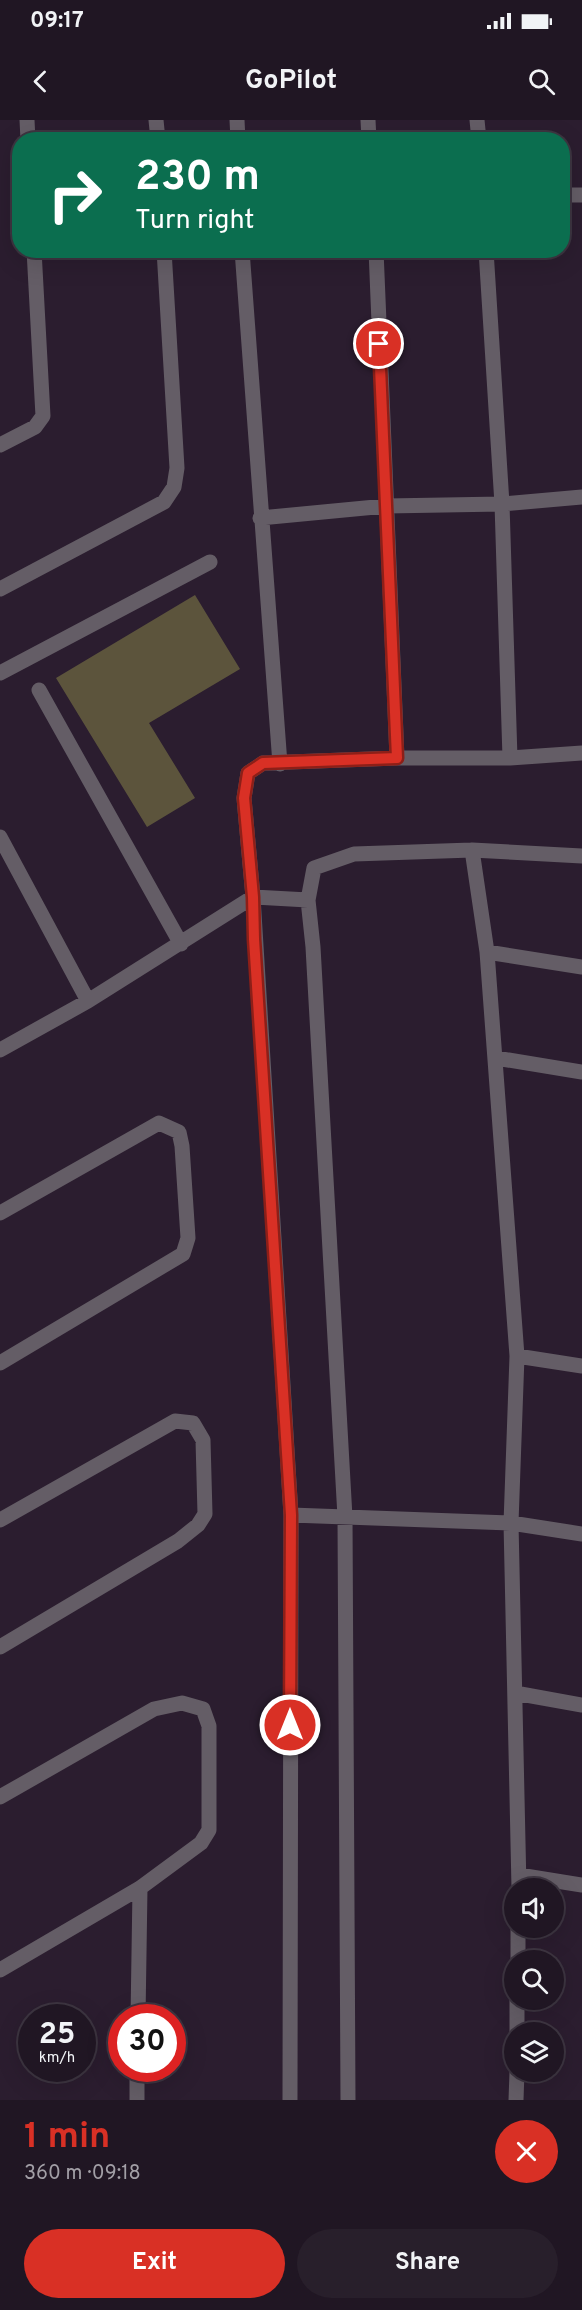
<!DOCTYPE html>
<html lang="en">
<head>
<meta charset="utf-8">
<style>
	:root { --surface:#201623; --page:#281f2b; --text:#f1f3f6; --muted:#a29fa6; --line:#3d3541; --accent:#d93025 }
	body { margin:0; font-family:Overpass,sans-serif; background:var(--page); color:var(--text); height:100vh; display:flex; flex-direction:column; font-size:22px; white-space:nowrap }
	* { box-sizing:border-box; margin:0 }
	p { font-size:20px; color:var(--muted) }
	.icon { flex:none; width:33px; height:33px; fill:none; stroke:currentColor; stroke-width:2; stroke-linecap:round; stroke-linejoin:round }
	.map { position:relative; height:1980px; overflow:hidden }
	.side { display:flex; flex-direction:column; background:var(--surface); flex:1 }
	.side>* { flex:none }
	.hud { position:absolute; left:12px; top:12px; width:558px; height:126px; border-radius:24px; box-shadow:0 6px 24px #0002,0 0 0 2px var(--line); background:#0b6e4f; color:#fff; overflow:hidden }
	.tools { position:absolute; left:504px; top:1758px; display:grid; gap:12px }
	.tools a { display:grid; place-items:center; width:60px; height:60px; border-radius:50%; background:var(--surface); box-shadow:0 6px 24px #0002,0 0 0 2px var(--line); font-size:30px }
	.speed { position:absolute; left:18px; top:1884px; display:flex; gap:12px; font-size:30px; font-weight:700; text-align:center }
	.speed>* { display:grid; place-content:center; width:78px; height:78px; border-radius:50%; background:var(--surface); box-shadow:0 6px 24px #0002,0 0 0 2px var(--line); line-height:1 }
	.speed small { font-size:15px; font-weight:400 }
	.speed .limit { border:9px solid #d22; background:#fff; color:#111 }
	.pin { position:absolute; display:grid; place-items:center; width:51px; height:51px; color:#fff; margin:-26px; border:3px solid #fff; border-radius:50%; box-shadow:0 2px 6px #0007 }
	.me { position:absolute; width:66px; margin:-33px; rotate:0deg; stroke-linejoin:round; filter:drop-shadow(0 0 4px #0008) }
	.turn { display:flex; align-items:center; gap:21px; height:126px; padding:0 24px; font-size:27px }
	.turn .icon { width:78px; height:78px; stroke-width:2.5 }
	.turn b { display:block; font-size:42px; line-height:51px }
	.round { display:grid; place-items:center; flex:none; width:63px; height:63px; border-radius:32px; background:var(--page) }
	.overview { display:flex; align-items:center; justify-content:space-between; height:102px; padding:0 24px }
	h1 { font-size:36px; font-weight:700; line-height:45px; color:var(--accent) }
	.cta { display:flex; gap:12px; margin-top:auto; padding:12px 24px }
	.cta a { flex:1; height:69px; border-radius:36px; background:var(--accent); color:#fff; font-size:24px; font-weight:700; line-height:69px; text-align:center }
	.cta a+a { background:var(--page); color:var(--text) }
	.status { display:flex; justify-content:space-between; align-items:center; height:42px; padding:0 30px; background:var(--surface); direction:ltr }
	.status svg { height:16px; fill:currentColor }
	header { display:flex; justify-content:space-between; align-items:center; height:78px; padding:0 24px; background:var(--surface); font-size:27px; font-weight:700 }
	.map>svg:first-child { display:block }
</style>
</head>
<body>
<div class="status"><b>09:17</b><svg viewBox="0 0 49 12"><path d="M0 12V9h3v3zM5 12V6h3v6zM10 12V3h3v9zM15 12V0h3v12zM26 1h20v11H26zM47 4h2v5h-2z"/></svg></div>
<header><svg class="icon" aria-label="back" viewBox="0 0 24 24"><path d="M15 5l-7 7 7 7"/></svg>GoPilot<svg class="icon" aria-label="search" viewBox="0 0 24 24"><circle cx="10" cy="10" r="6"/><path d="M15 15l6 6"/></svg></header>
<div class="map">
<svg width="582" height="1980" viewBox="0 0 582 1980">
	<rect width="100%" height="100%" fill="#2b1d2f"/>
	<path fill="#5c543c" d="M195,475L240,549L149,603L195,678L147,707L56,558Z"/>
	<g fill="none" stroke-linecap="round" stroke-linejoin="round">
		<path stroke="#645d66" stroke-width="15" d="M27,0L28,20
			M156,0L158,20
			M237,0L238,20
			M368,0L369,20
			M477,0L479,20
			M562,75H582
			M242,130L280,644
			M376,130L397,638
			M486,130L502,384L510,638
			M0,325L35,307L43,296L34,130
			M260,398L386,386L502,384L582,377
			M0,469L164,382L174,367L177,348L164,130
			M0,553L210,442
			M39,570L181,824
			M0,717L88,881
			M472,730L487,832L517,1236L511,1403L519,1768
			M487,832L582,847
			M0,930L88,881L253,777L308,780
			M496,938L582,952
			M0,1093L159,1003L179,1012L182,1026L188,1118L183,1134L0,1243
			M517,1236L582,1246
			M291,1395L511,1403L582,1414
			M0,1400L175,1301L193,1303L203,1320L205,1394L198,1405L178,1421L0,1527
			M515,1573L582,1585
			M0,1677L154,1589L182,1583L203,1589L209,1606V1710L201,1723L140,1768L0,1850
			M519,1755L582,1765
			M518,1840V1808
			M138,1898L140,1768
			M517,1912V1880
			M137,1980V1948
			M290,1980L291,1395L253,777L244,678L248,653L263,643L397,638H510L582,633
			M348,1980L345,1397L313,827L308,780L314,748L354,734L472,730L582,736
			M516,1980L517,1952"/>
	</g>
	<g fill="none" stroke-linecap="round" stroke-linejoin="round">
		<g stroke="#8d1f18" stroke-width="15">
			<path id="route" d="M290,1605L291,1395L254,819L253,777L244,678L248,653L263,643L397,638L379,224"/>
		</g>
		<use href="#route" stroke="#d93025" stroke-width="10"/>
	</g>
</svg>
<div class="tools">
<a><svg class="icon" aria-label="sound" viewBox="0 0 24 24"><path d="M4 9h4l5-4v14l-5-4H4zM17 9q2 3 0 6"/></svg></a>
<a><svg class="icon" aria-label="search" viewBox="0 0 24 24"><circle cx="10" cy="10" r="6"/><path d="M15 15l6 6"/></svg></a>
<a><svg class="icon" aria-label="layers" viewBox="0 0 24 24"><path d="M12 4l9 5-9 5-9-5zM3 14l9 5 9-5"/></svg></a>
</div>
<div class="speed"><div>25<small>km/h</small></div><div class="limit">30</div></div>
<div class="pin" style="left:379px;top:224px;background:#d93025"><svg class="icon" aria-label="arrive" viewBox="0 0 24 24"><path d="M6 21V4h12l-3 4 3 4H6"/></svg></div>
<svg class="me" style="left:290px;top:1605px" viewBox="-20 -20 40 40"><circle r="17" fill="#d93025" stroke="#fff" stroke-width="3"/><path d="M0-11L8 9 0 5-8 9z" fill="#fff"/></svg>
<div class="hud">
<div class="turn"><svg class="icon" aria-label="right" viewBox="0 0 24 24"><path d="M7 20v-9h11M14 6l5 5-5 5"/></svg><div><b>230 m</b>Turn right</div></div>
</div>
</div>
<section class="side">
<div class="overview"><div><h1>1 min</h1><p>360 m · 09:18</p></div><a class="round" style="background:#d93025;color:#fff"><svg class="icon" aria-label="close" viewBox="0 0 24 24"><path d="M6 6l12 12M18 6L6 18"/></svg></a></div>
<div class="cta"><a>Exit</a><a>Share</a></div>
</section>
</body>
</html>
